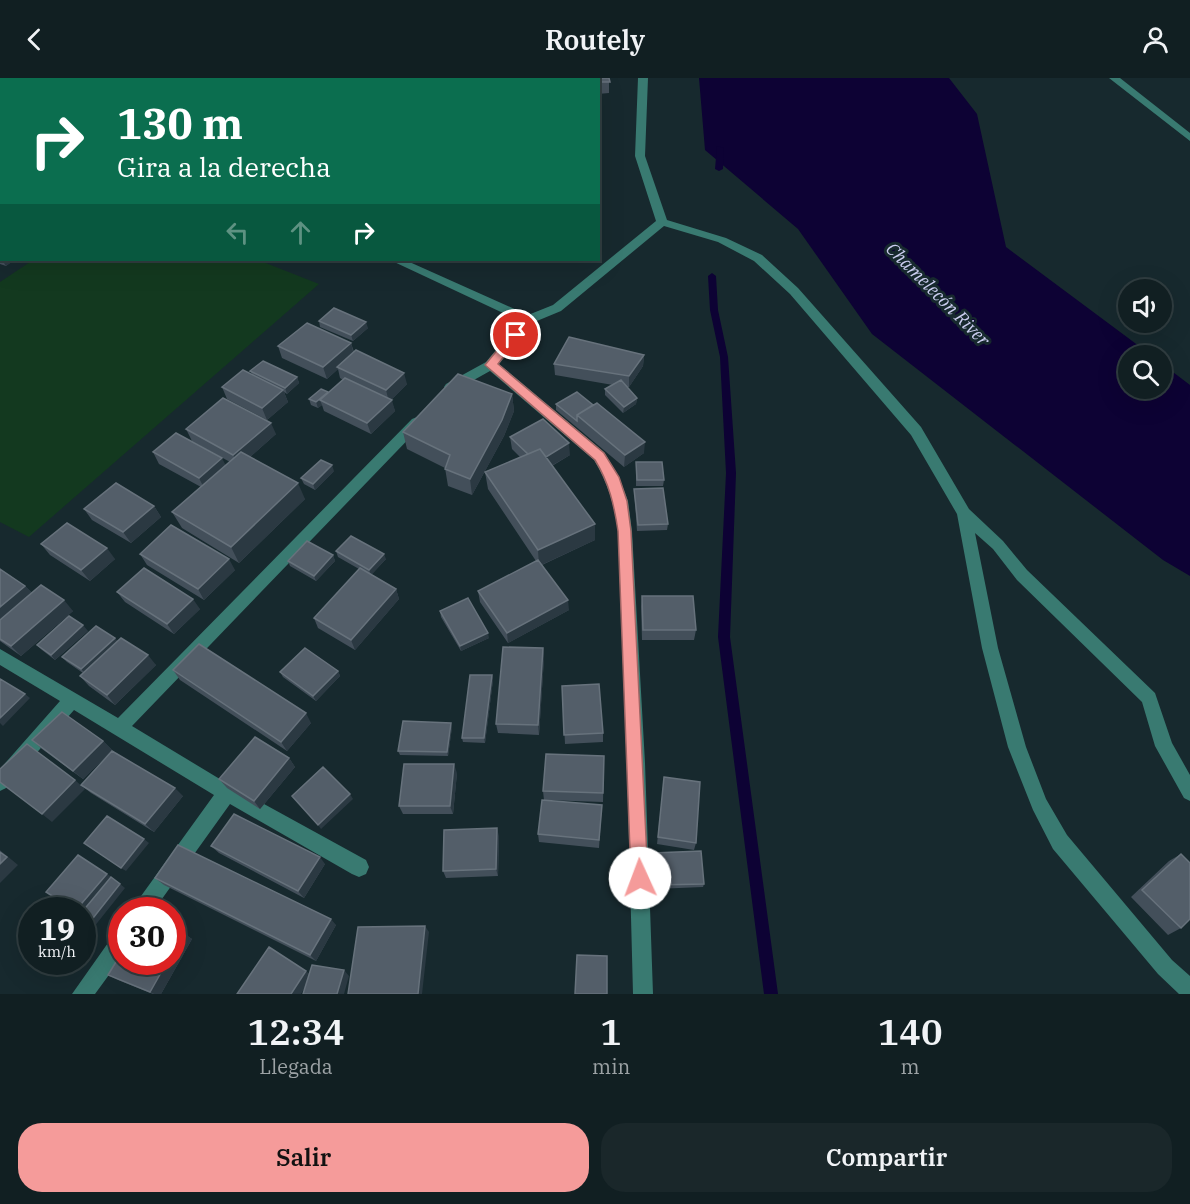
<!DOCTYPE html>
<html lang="es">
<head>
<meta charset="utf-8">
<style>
	:root { --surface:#111f22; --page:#1a272a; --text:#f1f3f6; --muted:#9ca2a5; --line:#303d40; --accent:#f59b9a }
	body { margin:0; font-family:"IBM Plex Serif",serif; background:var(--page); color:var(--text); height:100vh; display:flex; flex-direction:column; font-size:22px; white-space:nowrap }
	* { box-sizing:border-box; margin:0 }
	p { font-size:20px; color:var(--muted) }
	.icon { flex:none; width:33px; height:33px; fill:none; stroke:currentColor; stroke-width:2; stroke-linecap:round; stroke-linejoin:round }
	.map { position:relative; height:916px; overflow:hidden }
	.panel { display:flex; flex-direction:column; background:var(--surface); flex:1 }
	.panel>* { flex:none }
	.hud { position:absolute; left:0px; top:0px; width:600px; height:183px; box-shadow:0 6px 24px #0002,0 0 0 2px var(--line); background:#0b6e4f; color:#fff; overflow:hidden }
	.controls { position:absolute; left:1118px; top:201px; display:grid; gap:12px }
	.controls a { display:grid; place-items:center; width:54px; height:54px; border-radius:50%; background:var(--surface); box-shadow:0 6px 24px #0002,0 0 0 2px var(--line); font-size:30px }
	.speed { position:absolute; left:18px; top:819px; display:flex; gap:12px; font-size:30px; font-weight:700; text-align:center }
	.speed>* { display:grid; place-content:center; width:78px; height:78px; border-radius:50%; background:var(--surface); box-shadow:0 6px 24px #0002,0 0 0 2px var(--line); line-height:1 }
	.speed small { font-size:15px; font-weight:400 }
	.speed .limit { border:9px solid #d22; background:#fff; color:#111 }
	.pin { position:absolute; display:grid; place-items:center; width:51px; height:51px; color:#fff; margin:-26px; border:3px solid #fff; border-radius:50%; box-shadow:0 2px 6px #0007 }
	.me { position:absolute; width:66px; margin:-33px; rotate:358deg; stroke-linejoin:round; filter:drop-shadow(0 0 4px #0008) }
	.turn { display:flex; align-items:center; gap:21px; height:126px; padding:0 18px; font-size:27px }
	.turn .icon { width:78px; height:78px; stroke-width:2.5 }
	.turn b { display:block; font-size:42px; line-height:51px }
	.lanes { display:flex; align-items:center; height:57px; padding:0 18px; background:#0003; justify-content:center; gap:30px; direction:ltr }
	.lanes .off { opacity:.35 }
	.eta { display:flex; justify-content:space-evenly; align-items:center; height:102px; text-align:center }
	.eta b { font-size:36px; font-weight:600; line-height:42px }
	.primary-button { display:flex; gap:12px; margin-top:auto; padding:12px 18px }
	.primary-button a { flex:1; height:69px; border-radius:24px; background:var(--accent); color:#111; font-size:24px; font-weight:600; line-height:69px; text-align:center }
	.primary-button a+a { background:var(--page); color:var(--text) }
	header { display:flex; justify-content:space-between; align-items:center; height:78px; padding:0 18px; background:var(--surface); font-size:27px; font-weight:600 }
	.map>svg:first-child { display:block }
</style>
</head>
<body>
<header><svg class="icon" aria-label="back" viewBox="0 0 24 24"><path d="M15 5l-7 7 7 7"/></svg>Routely<svg class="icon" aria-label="person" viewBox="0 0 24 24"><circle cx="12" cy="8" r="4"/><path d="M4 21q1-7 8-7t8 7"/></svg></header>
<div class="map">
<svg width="1190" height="916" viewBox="0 0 1190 916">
	<rect width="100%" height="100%" fill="#17292e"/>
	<path fill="#13391f" d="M33,182H258L319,206L29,459L0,444V204Z"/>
	<path fill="#0d0234" d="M699,0H949L977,36L1006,169L1151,277L1128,278V310H1161V285L1190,307V498L1163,482L872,256L798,151L705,72Z"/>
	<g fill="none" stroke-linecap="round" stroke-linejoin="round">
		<path fill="#0d0234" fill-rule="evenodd" d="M717,68L724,70L723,91L719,93L715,91Z
			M712,195L716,198L718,232L728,279L736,395L730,559L778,916H764L718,559L726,395L720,279L710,232L708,198Z"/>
		<path stroke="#59696d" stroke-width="3" stroke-dasharray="3 3" stroke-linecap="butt" d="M69,2L72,0"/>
		<path fill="#397a71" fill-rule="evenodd" d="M147,0H157V2H147Z
			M247,0H261L246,2Z
			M638,0H648L645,78L667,142L726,160L762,177L798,210L921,349L969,431L1003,463L1027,492L1155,615L1172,665L1190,697V723L1184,720L1155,668L1142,624L1017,502L993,471L975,455L998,570L1026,669L1046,721L1067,757L1172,882L1190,898V916H1179L1158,896L1053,771L1033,732L1008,669L982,570L957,436L911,357L790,216L754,183L718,164L664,148L561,233L532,245L499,286L604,374L619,399L628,423L632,453L645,685L653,916H633L627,685L618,453C614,426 608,405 594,382L490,293L456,312H446L444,309L446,306L486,284L520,243L390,182H405L528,237L553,227L656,143L635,78Z
			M1109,0H1120L1190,55V63Z
			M0,114H2L0,121Z
			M417,339L422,341L424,344L422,347L132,648L233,709L366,782L369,789L366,796L359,799L352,796L230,726L154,832H133L136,825L214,717L74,632L6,710L0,713V691L60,623L0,587V571L118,640L412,341Z
			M122,852V879L95,916H72L115,855Z"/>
	</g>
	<path fill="#434f5a" d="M464,0H502V2H466Z
		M533,0H609V15L598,16V2H533Z
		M0,169L2,182H14L6,188L0,186Z
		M319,243L368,250L353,263L320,249Z
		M351,265L354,274L407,306L391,322L395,333L371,356L324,333L322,327L318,330L311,327L309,321L328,315L343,302L340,300L338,291L327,301L282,280L278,268Z
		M644,277L643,288L629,309H627L637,320L636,326L623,335L605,317V311L613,307L555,297L554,286Z
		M250,293L297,299L299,305L287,316L284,314L288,324L267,342L227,321L222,309L252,296Z
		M512,316L514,333L504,358L472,417L448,408L445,390L407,371L403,354Z
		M556,326L644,375L624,389L556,332Z
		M186,351L276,356L250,379L305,421L239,485L182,450L172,434L201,409L159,386L153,374L226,387L230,384L192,363Z
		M510,359L570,377L552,388L595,462L542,487L569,532L508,565L480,524L478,513L536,483L488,411L485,394L520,379L512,371Z
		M636,384L664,402L663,408H636Z
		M334,393L315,412L304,406L301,400Z
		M634,411L668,446L667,452L637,453Z
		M154,428L161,439L131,465L92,442L84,431Z
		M41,466L115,481L90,503L50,477Z
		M336,473L386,481L371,497L396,511L399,521L355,572L318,550L314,540L359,491L338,479Z
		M140,476L235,492L204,522L147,487Z
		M333,477L335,483L316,503L290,488L288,483Z
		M0,491L25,508L32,515L73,533L21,578L0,563Z
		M117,514L200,531L174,556L125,524Z
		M642,518L696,552L694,562H642L641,529Z
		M440,533L489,560L461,573L441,539Z
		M88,553L55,582L42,572L37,567Z
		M115,560L117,563L156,587L115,627L89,608L80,598L83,595L67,584L62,579Z
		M543,570L544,580L539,657L498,655L496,646Z
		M173,592L311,645L287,673L180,602Z
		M338,593L340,598L316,623L283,599L280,594Z
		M492,597L493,602L485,665L463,664L462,660Z
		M562,608L603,655V664L565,666Z
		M452,649L448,678L400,677L398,673Z
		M32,662L103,663L112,672L83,701L42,671Z
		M604,678L603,724L544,722L543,713Z
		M289,680L295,689L260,731L227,710L219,701Z
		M457,695L453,736H403L399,728Z
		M664,699L696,765L694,772L657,766Z
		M81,707L183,718L154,754L91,715Z
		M602,727L599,770L539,764L538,756Z
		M499,758L498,798L446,800L443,793Z
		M211,768L325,786L304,820L219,775Z
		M653,775L704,806L703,809L655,811L653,779Z
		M1181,776V850L1168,857L1131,819L1169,783Z
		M155,800L336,847L316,883L164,807Z
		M183,855L192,861L161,916H153L118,902L108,897Z"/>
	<path fill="#2b3942" d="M217,0H235L227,2H218Z
		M409,0H426L421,2H410Z
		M477,0H502V2H477Z
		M0,97H2V110H0Z
		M2,145V162L0,163V146Z
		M2,182H14L6,188Z
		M366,244L368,250L353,263L351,257Z
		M351,265L354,277L337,289L338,291L327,301L323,289Z
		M644,277L643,288L629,309V298Z
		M404,295L407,306L389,324L386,312Z
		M297,299L299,305L287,316L285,310Z
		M283,312L288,324L267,342L262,330Z
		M328,314L329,320L320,322L322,327L318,330L316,324Z
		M512,316L514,333L504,358L472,417L470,401Z
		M637,320L636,326L623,335L624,329Z
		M392,322L395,333L371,356L367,345Z
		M271,345L276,356L239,389L233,377Z
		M645,364L644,375L624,389L625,377Z
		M569,365L570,377L544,392L543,381Z
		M222,380L228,392L205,412L199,400Z
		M332,387L334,393L315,412L313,406Z
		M298,405L305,421L239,485L231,469Z
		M154,428L161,439L131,465L123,454Z
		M595,446V462L539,488L538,472Z
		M107,470L115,481L90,503L81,492Z
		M384,476L386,481L371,497L369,492Z
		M333,477L335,483L316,503L314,498Z
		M229,481L235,492L204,522L198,511Z
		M25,508L35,518L0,548V529Z
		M396,511L399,521L355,572L351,562Z
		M193,521L200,531L174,556L167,546Z
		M64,522L73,533L21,578L11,568Z
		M568,522L569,532L508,565L507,555Z
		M83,547L88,553L55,582L51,577Z
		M488,555L489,560L461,573L460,568Z
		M115,560L119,565L86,596L81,591Z
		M543,570L544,580L539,657L538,647Z
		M148,577L156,587L115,627L107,617Z
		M338,593L340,598L316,623L313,618Z
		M492,597L493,602L485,665L484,660Z
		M25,616L30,620L3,648L0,645V640Z
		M306,635L311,645L287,673L281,664Z
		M451,645L452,649L448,678L447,674Z
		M103,663L112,672L83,701L73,693Z
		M289,680L295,689L260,731L254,723Z
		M454,686L457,695L453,736L450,728Z
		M75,702L85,711L52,744L42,736Z
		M175,710L183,718L154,754L145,746Z
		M350,716L353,721L321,751L318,747Z
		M497,750L499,758L498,798L496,791Z
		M144,761L149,765L126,793L121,790Z
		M0,772L18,787L0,805Z
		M320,779L325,786L304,820L298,813Z
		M107,796L112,799L82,835V832H76Z
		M120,806L125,810L82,864V854Z
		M331,841L336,847L316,883L310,877Z
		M425,848L429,854L422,916H418Z
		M183,855L192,861L161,916H154L150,914L167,884H172V874Z
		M344,892L349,898L344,916H337Z
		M306,893L312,898L301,916H291Z"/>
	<path fill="#535e69" stroke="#67727c" stroke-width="1.5" d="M233,0H246L248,2H228Z
		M312,0H340L341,2H313Z
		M356,0H396L389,2H357Z
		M533,0H609L610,4H598V2H534Z
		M0,81H2V97H0Z
		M0,169L2,170V182H3H2L0,181Z
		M334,230L366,244L351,257L319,243Z
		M307,245L351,265L323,289L278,268Z
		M569,259L644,277L629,298L554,286Z
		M356,272L404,295L386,312L337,289Z
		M263,283L297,299L285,310L250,293Z
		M243,292L283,312L262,330L222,309Z
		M458,296L512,316L502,342L470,401L445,391L450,377L403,354Z
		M345,300L392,322L367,345L320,322Z
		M621,302L637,320L624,329L605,311Z
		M321,311L328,314L316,324L309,321Z
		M577,314L593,327L577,337V343L556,326Z
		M223,320L271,345L233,377L186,351Z
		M597,325L645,364L625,377L577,337Z
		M543,341L569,365L546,379L540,371L528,376L510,359Z
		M176,355L222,380L199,400L153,374Z
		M540,371L595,446L538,472L485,394Z
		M241,374L298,405L231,469L172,434Z
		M321,382L332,387L313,406L301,400Z
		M636,384H662L664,402H637Z
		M116,405L154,428L123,454L84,431Z
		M663,410L668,446L638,447L634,411Z
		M67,445L107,470L81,492L41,466Z
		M171,447L229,481L198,511L140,476Z
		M351,458L384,476L369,492L336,473Z
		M307,463L333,477L314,498L288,483Z
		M538,482L568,522L507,555L478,513Z
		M144,490L193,521L167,546L117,514Z
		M360,490L396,511L351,562L314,540Z
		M0,491L25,508L0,529Z
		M41,507L64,522L11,568L0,561V542Z
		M642,518H693L696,552H643Z
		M468,520L488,555L460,568L440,533Z
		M69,538L83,547L51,577L37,567Z
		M96,548L115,560L81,591L62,579Z
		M121,560L148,577L107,617L80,598Z
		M199,566L306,635L281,664L173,592Z
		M503,569L543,570L538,647L496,646Z
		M305,570L338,593L313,618L280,594Z
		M470,597H492L484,660H462Z
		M0,601L25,616L0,640Z
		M599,606L603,655L564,657L562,608Z
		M62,634L103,663L73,693L32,662Z
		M403,643L451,645L447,674L398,673Z
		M255,659L289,680L254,723L219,701Z
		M27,666L75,702L42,736L0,704V691Z
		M112,673L175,710L145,746L81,707Z
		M546,676L604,678L603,715L543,713Z
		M404,686H454L450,728H399Z
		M323,689L350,716L318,747L292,718Z
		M664,699L700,704L696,765L658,759Z
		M542,722L602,727L599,762L538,756Z
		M234,736L320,779L298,813L211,768Z
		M107,738L144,761L121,790L84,765Z
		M497,750L496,791L443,793L444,752Z
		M178,767L331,841L310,877L155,800Z
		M701,773L704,806L656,807L653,775Z
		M0,774L7,779L0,786Z
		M1181,776L1190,785V841L1181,850L1142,812Z
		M78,777L107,796L76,832H74L46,814Z
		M111,799L120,806L82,854V834Z
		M425,848L418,916H348L358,849Z
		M172,851L183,855L172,874Z
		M269,869L306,893L291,916H237Z
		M122,874V884H167L150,914L108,897Z
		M577,877L607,878V916H575Z
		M312,887L344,892L337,916H303Z"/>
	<path fill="#f59b9a" stroke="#9f6564" stroke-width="1.5" d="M516,253L521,257L498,286L604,375L619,399L627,423L631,453L648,800L646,806L640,809L633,806L631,800L618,453C614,426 609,405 595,382L485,287L512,254Z"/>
	<g text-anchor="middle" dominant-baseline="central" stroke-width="6" stroke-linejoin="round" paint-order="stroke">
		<g font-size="18" font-style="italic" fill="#cbcdf0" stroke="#17292e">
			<text transform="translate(938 216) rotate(45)">Chamelecón River</text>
		</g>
	</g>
</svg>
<div class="controls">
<a><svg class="icon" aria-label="sound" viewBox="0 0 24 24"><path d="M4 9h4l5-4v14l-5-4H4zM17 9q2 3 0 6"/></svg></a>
<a><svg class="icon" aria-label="search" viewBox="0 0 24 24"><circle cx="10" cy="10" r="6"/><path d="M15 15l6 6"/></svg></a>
</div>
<div class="speed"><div>19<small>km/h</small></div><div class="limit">30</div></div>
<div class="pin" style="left:516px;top:257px;background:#d93025"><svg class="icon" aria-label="arrive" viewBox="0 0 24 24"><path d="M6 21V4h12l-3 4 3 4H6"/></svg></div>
<svg class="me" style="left:640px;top:800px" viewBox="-20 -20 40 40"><circle r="19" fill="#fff"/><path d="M0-13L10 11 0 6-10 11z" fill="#f59b9a"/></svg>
<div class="hud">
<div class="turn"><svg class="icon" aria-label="right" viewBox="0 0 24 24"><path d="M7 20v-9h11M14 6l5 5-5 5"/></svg><div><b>130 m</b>Gira a la derecha</div></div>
<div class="lanes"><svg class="icon off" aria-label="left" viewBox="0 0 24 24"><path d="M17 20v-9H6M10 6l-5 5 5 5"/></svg><svg class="icon off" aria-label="ahead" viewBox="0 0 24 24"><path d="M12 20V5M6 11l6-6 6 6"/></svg><svg class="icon" aria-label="right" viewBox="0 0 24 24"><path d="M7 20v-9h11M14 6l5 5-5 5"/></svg></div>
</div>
</div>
<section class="panel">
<div class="eta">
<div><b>12:34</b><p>Llegada</p></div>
<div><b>1</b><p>min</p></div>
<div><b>140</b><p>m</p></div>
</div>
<div class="primary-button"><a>Salir</a><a>Compartir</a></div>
</section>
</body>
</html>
